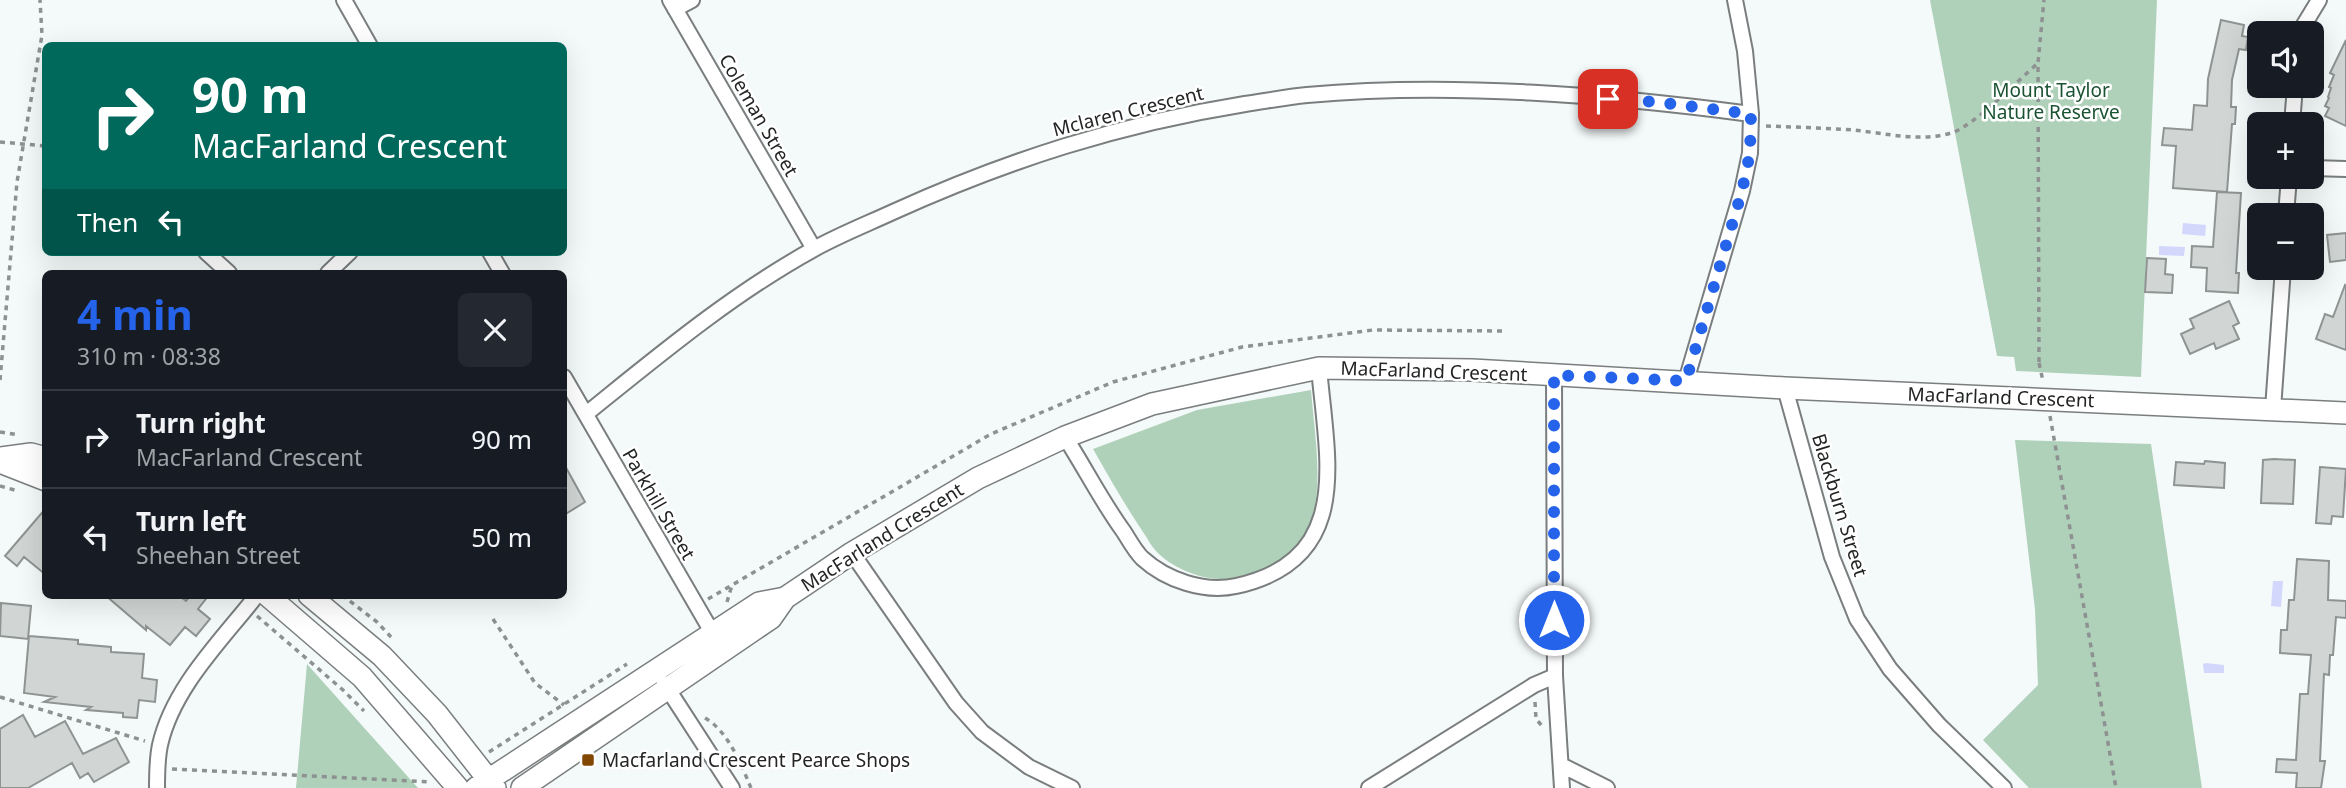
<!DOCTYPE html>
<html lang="en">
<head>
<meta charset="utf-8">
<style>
	:root { --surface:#171b24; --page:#242831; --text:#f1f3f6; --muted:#9ea1a6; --line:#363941; --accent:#2563eb }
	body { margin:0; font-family:"Noto Sans",sans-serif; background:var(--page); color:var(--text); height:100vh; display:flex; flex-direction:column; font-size:26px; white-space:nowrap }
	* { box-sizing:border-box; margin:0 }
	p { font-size:23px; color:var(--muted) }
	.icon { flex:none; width:38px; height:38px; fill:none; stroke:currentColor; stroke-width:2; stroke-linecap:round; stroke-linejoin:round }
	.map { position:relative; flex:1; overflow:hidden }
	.panel { position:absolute; left:42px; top:270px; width:525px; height:329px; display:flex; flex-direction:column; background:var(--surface); border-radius:10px; box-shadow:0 7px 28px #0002 }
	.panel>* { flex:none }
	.banner { position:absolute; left:42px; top:42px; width:525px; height:214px; border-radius:10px; box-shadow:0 7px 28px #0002; background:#00695c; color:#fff; overflow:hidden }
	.tools { position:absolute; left:2247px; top:21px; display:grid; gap:14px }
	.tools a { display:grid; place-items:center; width:77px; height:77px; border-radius:10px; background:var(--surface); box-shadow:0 7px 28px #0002; font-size:35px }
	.pin { position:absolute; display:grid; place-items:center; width:60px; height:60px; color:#fff; margin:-30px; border-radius:14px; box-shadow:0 4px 10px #0006 }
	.me { position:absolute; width:77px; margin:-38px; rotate:0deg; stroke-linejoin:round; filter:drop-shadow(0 0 5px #0008) }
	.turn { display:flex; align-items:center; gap:24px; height:147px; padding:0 35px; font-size:32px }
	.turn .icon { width:91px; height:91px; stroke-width:2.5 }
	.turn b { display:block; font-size:49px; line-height:60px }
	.then { display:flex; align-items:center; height:66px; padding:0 35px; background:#0003; gap:14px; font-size:26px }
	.round { display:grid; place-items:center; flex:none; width:74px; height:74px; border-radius:10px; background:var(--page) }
	.head { display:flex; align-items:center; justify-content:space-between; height:119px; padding:0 35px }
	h1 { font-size:42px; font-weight:700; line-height:52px; color:var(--accent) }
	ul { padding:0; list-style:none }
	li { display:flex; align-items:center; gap:21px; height:98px; padding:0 35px; border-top:2px solid var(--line) }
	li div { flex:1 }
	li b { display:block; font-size:26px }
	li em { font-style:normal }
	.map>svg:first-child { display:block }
</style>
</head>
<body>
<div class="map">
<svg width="2346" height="788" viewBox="0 0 2346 788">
	<rect width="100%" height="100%" fill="#f4f9fa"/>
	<path fill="#b0d1b9" d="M1930,0H2157L2141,377L2016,371L2014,357L1997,356Z
		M1311,390C1317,466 1340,560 1238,578C1211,583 1178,572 1159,554C1152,548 1148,539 1143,532C1125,505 1109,477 1093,449L1197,410Z
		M2015,440L2151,444L2202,788H2029L1983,740L2038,685L2035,609Z
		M307,664L418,788H296Z"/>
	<path fill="#d3d7fc" d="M2183,223L2206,225L2205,236L2182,234Z
		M2159,246L2185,247L2184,256L2159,255Z
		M2273,581H2283L2281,607L2271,606Z
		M2206,663L2224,665V673H2204L2203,664Z"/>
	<path fill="#d1d6d5" stroke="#8f9392" stroke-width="2" d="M2221,20L2244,25L2242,36L2248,37L2246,50L2239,49L2232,80L2231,107H2236L2235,124H2232L2227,192L2173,188L2176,146L2162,145L2164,128L2192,130L2194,105L2207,106L2208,79Z
		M2346,40V126L2325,116L2329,108L2325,106L2329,98L2328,97L2331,88L2329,87L2334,75L2330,73Z
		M2217,192L2241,193L2236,273H2239L2238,293L2206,291L2207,268L2191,267L2192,246L2213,247Z
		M2346,233V260L2330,262L2327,235Z
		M2147,258L2166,259L2165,274L2173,275L2172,293L2145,292Z
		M2345,285L2346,286V350L2316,339L2325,314L2333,317Z
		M2229,301L2239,323L2233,326L2239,339L2216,349L2214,343L2190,354L2181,334L2194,328L2190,319Z
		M2274,459L2295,460L2293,504L2261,503L2263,460Z
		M2205,461L2225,463L2224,488L2174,485L2176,462L2204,464Z
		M564,464L585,502L564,515Z
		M2320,467L2346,469L2343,517L2332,516L2331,524L2316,523Z
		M46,508V575L24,557L17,566L5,556Z
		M2297,559L2329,561L2328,600L2346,601V618L2336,617L2333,655H2330L2329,675L2324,674L2320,761H2325L2321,788H2296L2297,773L2276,772L2277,759L2296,760L2300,694H2308L2311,655L2280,653L2281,630H2287L2289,600H2294Z
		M105,595H178L186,601L191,595H209L198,609L210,619L196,636L185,627L170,645L146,626V630Z
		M1,603L31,606L28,639L0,636Z
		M29,636L78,640V644L111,647V652L144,654L142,678L157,680L155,702L139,700L137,718L123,717V713L86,710L91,707L44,702L55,697L24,693Z
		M23,715L35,737L65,721L83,754L116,738L129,762L94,782L88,773L80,778L72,763L28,788H0V729Z"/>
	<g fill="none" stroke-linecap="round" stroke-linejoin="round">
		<g stroke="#7a7e7f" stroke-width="18">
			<path id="street" d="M344,0L370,46
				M670,0L814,249
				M675,9L692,0
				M2299,33L2319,0
				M2292,124L2295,86
				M2312,168L2346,169
				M2286,215L2289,177
				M206,252L229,273
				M490,252L502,273
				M328,273L350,252
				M1554,375L1555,676L1562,788
				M564,377L716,639
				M1686,381L1742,191L1750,153L1751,114L1745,51L1735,0
				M1785,388L1832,557L1857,619L1890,669L1939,725L2004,788
				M2273,409L2283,268
				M586,414C658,356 732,294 814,249C839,235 867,224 893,212C1008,160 1120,124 1245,104C1266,101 1286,97 1307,95C1452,82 1607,95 1751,114
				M1065,437C1085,468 1102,502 1124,532C1129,540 1135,551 1142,558C1166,580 1204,593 1236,586C1354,560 1327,460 1319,368
				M852,553L956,703L982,732L1029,767L1072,788
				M664,683L732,788
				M1561,765L1607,788
				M157,788C157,774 157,759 160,745C173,687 222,640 257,595
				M1369,788L1534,685L1555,676"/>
		</g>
		<g stroke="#7a7e7f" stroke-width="24">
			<path id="secondary" d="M0,458L31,454L46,458
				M0,462L46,480
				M267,595L362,677L458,788
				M309,595L382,656L437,714L495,788
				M476,788L759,603L785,598
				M522,788L771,618L785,598L852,553L978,478L1065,437L1152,404L1319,368L1472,370L1785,388L2346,413"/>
		</g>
		<path stroke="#8e9192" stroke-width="3.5" stroke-dasharray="5 5" stroke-linecap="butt" d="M1766,126C1795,127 1824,128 1853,130C1885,133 1922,143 1954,132C1975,124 2019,80 2038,63
			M0,142L46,146
			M2039,362L2038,63L2044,0
			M2039,363L2043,381
			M0,380L17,182L42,35L40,0
			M2050,416L2116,788
			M0,432L19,435
			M0,486L18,491
			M342,595L377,622L391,637
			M708,599L991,434L1113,382L1242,347L1373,330L1506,331
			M727,602L732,585
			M257,616L343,690L364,711
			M493,619L535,683L564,705
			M0,697L145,741
			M1535,702L1536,719L1543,727
			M705,718C728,731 741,764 751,788
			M489,752L627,664
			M172,769L430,782"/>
		<use href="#street" stroke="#fff" stroke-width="14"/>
		<use href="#secondary" stroke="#fff" stroke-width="21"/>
	</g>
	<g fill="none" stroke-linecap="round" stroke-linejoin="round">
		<path stroke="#2563eb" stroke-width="12" stroke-dasharray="0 21.6" d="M1554,620V375L1686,381L1742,191L1750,153L1751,114L1656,102L1608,99"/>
	</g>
	<rect fill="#814600" stroke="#fff" stroke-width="2.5" x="581" y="753" width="14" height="14" rx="3.5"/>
	<g text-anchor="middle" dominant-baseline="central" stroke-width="5" stroke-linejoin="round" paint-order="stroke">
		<g font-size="19" fill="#1b5332" stroke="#fff">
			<text x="2051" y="90">Mount Taylor<tspan x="2051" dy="22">Nature Reserve</tspan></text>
		</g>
		<g font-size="19" fill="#232425" stroke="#fff">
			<text transform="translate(1128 111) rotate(-14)">Mclaren Crescent</text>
			<text transform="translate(759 115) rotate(60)">Coleman Street</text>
			<text transform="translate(1434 371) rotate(2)">MacFarland Crescent</text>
			<text transform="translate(2001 397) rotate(2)">MacFarland Crescent</text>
			<text transform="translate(659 504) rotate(60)">Parkhill Street</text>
			<text transform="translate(1840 505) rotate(73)">Blackburn Street</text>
			<text transform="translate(882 537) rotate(-32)">MacFarland Crescent</text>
		</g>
		<g font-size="19" fill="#232425" stroke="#fff" text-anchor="start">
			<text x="602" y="760">Macfarland Crescent Pearce Shops</text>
		</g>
	</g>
</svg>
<div class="tools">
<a><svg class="icon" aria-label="sound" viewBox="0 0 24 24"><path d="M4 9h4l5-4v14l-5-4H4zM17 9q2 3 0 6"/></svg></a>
<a>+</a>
<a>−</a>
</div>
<div class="pin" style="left:1608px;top:99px;background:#d93025"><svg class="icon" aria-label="arrive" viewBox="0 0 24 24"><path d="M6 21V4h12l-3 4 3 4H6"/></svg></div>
<svg class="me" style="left:1554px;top:620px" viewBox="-20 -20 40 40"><circle r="17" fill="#2563eb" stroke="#fff" stroke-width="3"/><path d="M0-11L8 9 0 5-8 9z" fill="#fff"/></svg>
<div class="banner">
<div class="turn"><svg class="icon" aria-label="right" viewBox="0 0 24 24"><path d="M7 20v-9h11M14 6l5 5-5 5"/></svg><div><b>90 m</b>MacFarland Crescent</div></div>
<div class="then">Then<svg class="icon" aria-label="left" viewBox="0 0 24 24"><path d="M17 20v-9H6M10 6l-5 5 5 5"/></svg></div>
</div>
<section class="panel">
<div class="head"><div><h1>4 min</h1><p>310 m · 08:38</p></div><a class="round"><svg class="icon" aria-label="close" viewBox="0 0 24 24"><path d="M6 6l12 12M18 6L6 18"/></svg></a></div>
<ul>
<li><svg class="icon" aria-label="right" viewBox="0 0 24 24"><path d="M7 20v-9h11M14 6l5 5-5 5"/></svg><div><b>Turn right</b><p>MacFarland Crescent</p></div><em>90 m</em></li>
<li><svg class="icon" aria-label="left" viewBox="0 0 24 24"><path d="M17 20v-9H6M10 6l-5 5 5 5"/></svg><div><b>Turn left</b><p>Sheehan Street</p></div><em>50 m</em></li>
</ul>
</section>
</div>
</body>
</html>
